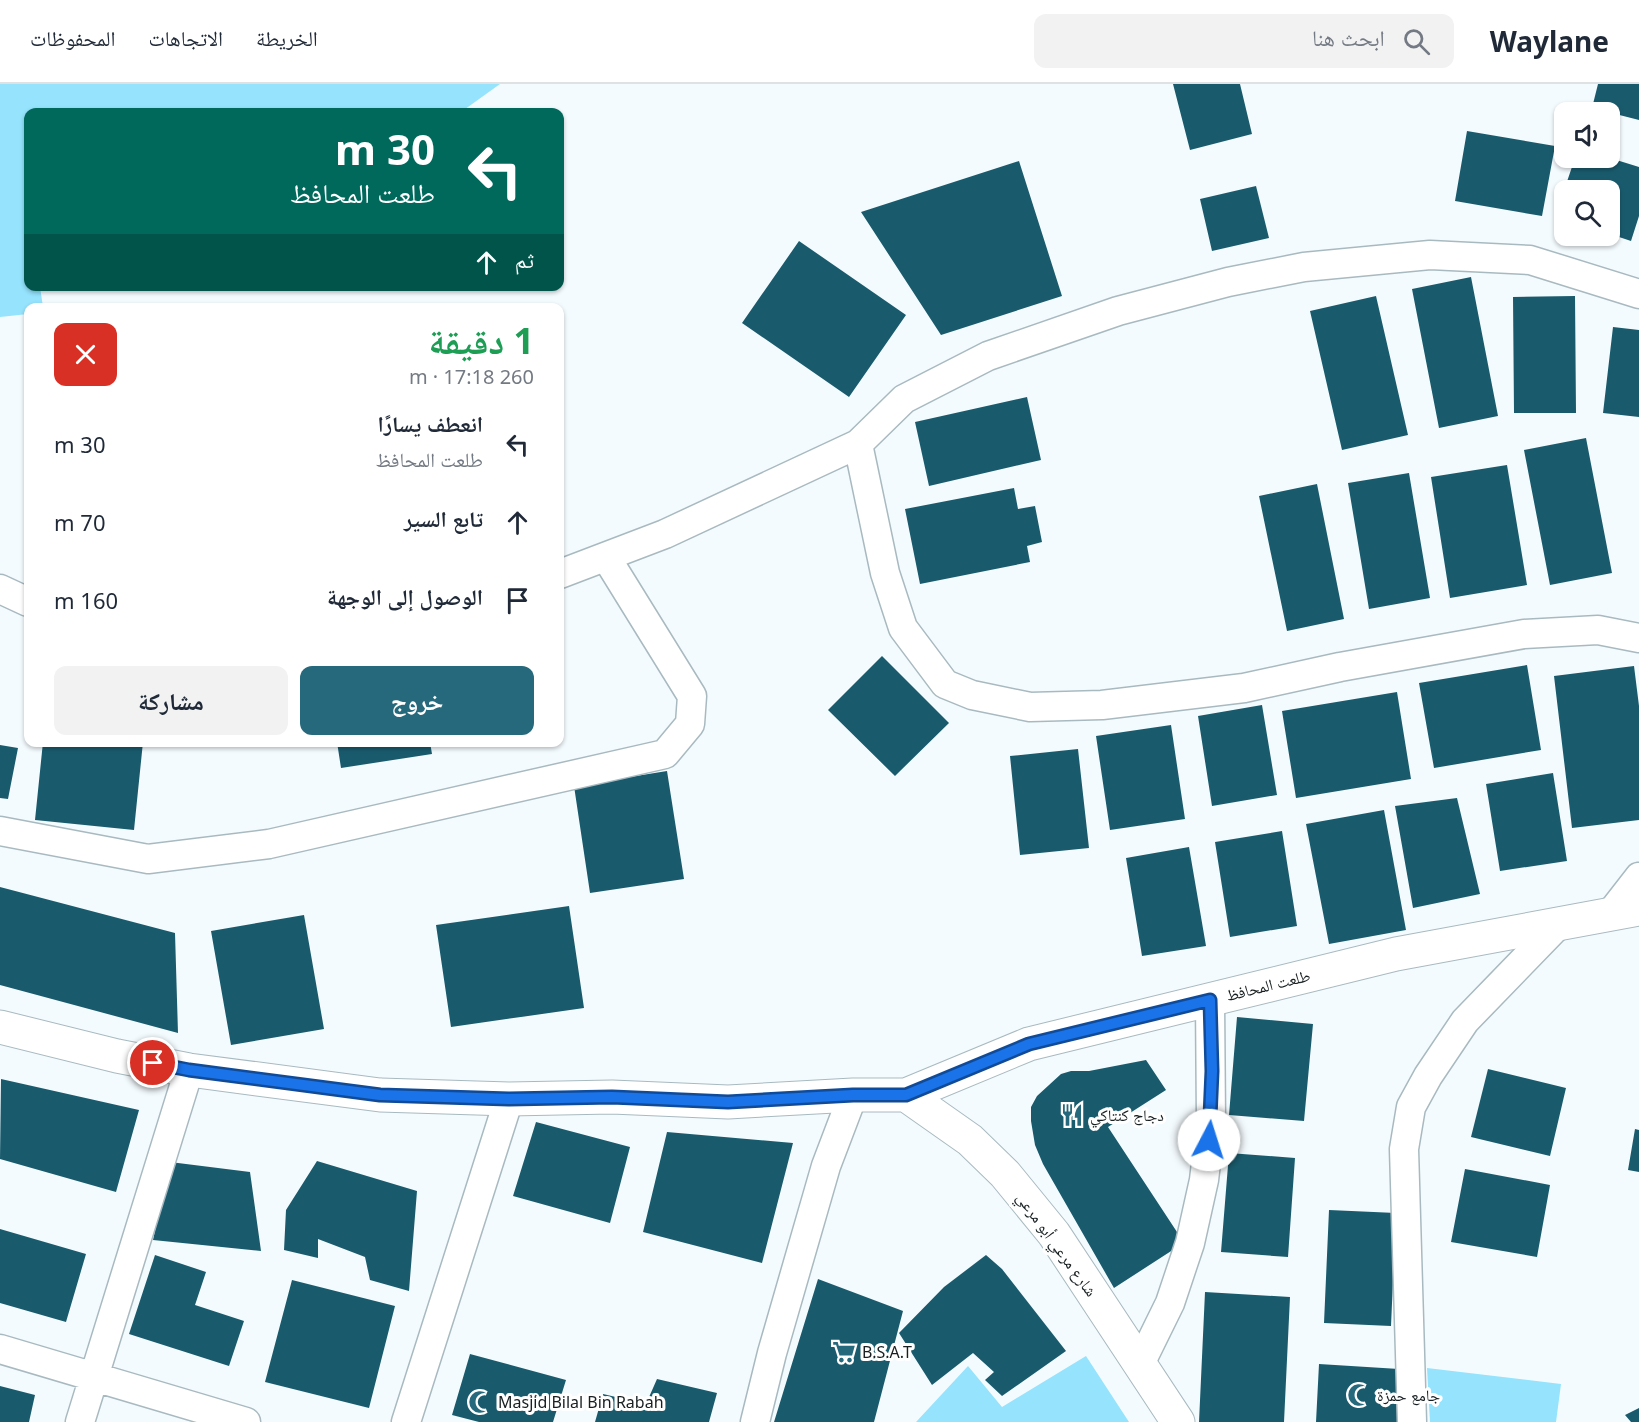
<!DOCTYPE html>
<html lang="ar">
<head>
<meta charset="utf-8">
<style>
	:root { --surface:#fff; --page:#f2f2f3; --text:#1f2937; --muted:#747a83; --line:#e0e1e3; --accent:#27697c }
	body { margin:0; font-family:"Noto Sans","Noto Naskh Arabic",sans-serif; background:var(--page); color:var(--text); direction:rtl; height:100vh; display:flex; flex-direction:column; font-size:22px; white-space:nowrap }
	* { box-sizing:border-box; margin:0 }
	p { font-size:20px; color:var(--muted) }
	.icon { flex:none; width:33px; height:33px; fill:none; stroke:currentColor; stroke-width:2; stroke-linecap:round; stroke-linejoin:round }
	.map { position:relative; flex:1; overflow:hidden; direction:ltr }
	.drawer { position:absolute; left:24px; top:219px; width:540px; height:444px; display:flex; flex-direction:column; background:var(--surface); border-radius:12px; box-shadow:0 2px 4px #0004; direction:rtl }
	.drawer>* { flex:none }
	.hud { position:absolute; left:24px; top:24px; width:540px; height:183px; border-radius:12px; box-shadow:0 2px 4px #0004; direction:rtl; background:#00695c; color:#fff; overflow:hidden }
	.controls { position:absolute; left:1554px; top:18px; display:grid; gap:12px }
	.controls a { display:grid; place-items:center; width:66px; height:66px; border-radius:12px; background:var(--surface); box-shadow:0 2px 4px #0004; font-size:30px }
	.pin { position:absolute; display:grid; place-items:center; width:51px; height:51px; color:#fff; margin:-26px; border:3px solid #fff; border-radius:50%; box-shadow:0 2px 6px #0007 }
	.me { position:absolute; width:66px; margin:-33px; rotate:5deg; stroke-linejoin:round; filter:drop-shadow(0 0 4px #0008) }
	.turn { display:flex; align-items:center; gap:21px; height:126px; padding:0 30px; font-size:27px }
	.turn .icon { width:78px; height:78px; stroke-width:2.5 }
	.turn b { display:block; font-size:42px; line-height:51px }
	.then { display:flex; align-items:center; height:57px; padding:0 30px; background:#0003; gap:12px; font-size:22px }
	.round { display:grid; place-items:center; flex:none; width:63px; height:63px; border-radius:12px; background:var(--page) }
	.overview { display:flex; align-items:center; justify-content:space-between; height:102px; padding:0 30px }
	h1 { font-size:36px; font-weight:700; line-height:45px; color:#1e9e55 }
	.action { display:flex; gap:12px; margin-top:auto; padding:12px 30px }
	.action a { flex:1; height:69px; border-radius:12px; background:var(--accent); color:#fff; font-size:24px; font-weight:700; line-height:69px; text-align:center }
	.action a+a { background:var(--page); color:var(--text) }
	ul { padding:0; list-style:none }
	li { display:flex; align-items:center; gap:18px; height:78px; padding:0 30px }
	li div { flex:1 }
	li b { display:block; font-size:22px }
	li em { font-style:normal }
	header { display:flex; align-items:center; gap:36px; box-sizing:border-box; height:84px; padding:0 30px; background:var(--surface); border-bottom:2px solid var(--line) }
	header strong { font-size:28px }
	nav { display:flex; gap:33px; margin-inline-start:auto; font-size:21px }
	.search { width:420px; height:54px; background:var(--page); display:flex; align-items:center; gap:15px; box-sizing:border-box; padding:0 21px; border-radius:12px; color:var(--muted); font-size:22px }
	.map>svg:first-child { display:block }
</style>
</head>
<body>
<header>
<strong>Waylane</strong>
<div class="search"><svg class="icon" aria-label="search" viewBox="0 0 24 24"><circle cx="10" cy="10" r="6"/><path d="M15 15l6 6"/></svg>ابحث هنا</div>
<nav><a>الخريطة</a><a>الاتجاهات</a><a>المحفوظات</a></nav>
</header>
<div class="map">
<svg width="1639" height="1338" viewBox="0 0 1639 1338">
	<rect width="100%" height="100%" fill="#f4fbfe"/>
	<path fill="#95e3fd" d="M0,0H500L461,28H28V202L40,203L43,223L28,224V230L0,233Z
		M1086,1272L1129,1338H916L968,1282L1002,1323Z
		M1427,1284L1561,1300L1556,1338H1430Z"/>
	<path fill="#195b6d" d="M1173,0H1240L1252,50L1190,66Z
		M1598,0H1639V36L1592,24Z
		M1467,47L1555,62L1542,132L1455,117Z
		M1575,74H1610L1639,83V132L1631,157L1610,150V106H1564V136L1555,133Z
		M1019,77L1062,212L941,251L861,128Z
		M1256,102L1269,154L1212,167L1200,115Z
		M799,157L906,231L849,313L742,239Z
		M1471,193L1498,332L1439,344L1412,205Z
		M1376,212L1408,351L1342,366L1310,227Z
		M1575,212L1576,329H1514L1513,213Z
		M1613,243L1639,246V333L1603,329Z
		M1027,313L1041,376L929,402L915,338Z
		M1586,354L1612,489L1550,501L1524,366Z
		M1507,381L1527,501L1450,514L1431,393Z
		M1409,389L1430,514L1369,525L1348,399Z
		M1317,400L1344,535L1287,547L1259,412Z
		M1014,404L1018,425L1035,422L1042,458L1027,462L1030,478L920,500L905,425Z
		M882,572L949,639L895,692L828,626Z
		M1527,581L1541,666L1434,684L1419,599Z
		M1634,582L1639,622V736L1572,744L1554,592Z
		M1397,608L1411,695L1296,714L1282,627Z
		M1262,621L1277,711L1212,722L1198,632Z
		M1171,641L1185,735L1110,746L1096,652Z
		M43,658H143L134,746L35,736Z
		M337,658H430L432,670L341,684Z
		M0,661L18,664L8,715L0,714Z
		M1078,665L1089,764L1020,771L1010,672Z
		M667,687L684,795L590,809L574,702Z
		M1553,689L1567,777L1500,787L1486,700Z
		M1457,714L1480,810L1413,824L1395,722Z
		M1384,726L1406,846L1329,860L1306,740Z
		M1282,747L1297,842L1230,853L1215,758Z
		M1189,763L1206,862L1142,872L1126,774Z
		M0,803L175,849L178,949L0,901Z
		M569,822L584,924L451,943L436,841Z
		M304,831L324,945L231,961L211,847Z
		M1237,933L1313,940L1304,1037L1229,1031Z
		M1146,976L1166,1006L1108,1043L1177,1148L1182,1160L1114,1204L1043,1080L1035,1061L1031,1037V1023L1037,1012L1061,990L1071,987H1089Z
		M1488,985L1566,1004L1550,1072L1471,1053Z
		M1,995L139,1026L116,1108L0,1075Z
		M536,1038L630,1063L610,1139L513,1112Z
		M1635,1045L1639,1046V1088L1628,1086Z
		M667,1048L793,1059L762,1179L643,1148Z
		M1229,1069L1295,1074L1288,1173L1221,1168Z
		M317,1077L417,1107L409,1207L370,1196L365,1173L318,1155V1174L284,1166L286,1126Z
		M170,1078L250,1088L261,1167L153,1156Z
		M1465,1085L1550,1101L1537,1173L1451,1158Z
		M1329,1126L1396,1129L1391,1242L1324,1239Z
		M0,1145L86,1170L66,1238L0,1219Z
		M155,1171L206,1188L195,1221L244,1237L229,1282L129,1250Z
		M986,1171L1002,1185L1066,1267L1002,1312L985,1296L994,1288L973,1269L932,1301L899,1249L944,1203Z
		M818,1195L903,1227L874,1338H774Z
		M292,1196L395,1222L369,1324L265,1298Z
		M1205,1208L1290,1213L1284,1338H1199Z
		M470,1270L566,1296L553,1338H479L452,1331Z
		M1319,1280L1399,1285L1403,1338H1316Z
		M657,1295L717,1309L709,1338H595L603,1310L646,1320Z
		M0,1302L35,1311L29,1338H0Z
		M1639,1324V1338H1631L1625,1331Z"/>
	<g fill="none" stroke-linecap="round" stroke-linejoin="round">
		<g stroke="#a8bac0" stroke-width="31">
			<path id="street" d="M858,360L885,489L903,544L945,600L972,611L1030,623L1102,621L1244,604L1340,583L1524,550L1598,546L1639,554
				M560,490L665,450L858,360L904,315L988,272L1118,227L1228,198L1304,183L1430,171L1530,176L1639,210
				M0,505L28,518
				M0,747L148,775L269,760L665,670L690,640L692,612L606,473
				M1611,829L1639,793
				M0,1265L246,1338
				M1140,1280L1170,1219L1190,1159L1204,1096L1211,1037L1210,916
				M80,1338L189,986
				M406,1338L509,1015
				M755,1338L772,1269L826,1082L853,1011
				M1412,1338L1404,1065L1411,1023L1428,992L1465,937L1558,841"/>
		</g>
		<g stroke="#a8bac0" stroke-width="35">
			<path id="secondary" d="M0,943L117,972L189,986L380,1011L509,1015L612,1013L728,1018L853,1011H906L1029,960L1396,870L1639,825
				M906,1011L970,1056L1005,1090L1054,1150L1178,1338"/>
		</g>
		<use href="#street" stroke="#fff" stroke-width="28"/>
		<use href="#secondary" stroke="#fff" stroke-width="33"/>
	</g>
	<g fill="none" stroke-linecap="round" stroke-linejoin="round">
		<g stroke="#114b97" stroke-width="15">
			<path id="route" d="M153,979L189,986L380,1011L509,1015L612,1013L728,1018L853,1011H906L1029,960L1210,916L1212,987L1209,1056"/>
		</g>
		<use href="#route" stroke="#1a73e8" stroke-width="10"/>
	</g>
	<defs>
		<g id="restaurant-bare" transform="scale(1.8)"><path d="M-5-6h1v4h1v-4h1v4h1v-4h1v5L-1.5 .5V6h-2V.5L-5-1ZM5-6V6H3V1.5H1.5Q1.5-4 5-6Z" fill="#27697c" stroke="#fff" stroke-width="2.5" paint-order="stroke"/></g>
		<g id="supermarket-bare" transform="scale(1.8)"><path d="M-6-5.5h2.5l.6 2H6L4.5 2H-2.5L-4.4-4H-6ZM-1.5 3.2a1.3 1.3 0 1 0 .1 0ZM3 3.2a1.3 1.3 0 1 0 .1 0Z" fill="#27697c" stroke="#fff" stroke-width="2.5" paint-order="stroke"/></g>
		<g id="mosque-bare" transform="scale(1.8)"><path d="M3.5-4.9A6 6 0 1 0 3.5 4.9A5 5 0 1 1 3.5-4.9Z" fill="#27697c" stroke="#fff" stroke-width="2.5" paint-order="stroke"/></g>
	</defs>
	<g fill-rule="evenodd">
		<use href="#restaurant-bare" x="1072" y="1031"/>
		<use href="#supermarket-bare" x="844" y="1268"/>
		<use href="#mosque-bare" x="1359" y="1311"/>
		<use href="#mosque-bare" x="480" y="1318"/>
	</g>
	<g text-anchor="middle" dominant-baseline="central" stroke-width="6" stroke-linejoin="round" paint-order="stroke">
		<g font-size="16" fill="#181f21" stroke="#fff">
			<text transform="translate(1268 901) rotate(-14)">طلعت المحافظ</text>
			<text transform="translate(1057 1160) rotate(54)">شارع مرعي أبو مرعي</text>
		</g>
		<g font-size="16" fill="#181f21" stroke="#fff" text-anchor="start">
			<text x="1090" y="1031">دجاج كنتاكي</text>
			<text x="862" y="1268">B.S.A.T</text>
			<text x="1377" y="1311">جامع حمزة</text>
			<text x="498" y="1318">Masjid Bilal Bin Rabah</text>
		</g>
	</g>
</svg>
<div class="controls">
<a><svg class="icon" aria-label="sound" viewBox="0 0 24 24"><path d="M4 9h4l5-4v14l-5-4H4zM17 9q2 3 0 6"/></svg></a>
<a><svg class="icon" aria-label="search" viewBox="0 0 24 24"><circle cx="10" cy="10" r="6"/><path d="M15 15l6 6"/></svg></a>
</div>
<div class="pin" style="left:153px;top:979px;background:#d93025"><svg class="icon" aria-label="arrive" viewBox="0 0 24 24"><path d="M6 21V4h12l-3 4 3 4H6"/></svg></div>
<svg class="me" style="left:1209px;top:1056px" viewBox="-20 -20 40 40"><circle r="19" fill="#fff"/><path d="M0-13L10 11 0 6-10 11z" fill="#1a73e8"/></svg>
<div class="hud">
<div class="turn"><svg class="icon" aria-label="left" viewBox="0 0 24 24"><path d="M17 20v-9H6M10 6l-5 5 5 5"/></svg><div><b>30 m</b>طلعت المحافظ</div></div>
<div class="then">ثم<svg class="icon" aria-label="ahead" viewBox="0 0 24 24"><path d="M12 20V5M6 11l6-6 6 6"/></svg></div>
</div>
<section class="drawer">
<div class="overview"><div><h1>1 دقيقة</h1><p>260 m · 17:18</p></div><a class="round" style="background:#d93025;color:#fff"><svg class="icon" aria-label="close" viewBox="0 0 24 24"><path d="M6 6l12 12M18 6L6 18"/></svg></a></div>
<ul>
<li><svg class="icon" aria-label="left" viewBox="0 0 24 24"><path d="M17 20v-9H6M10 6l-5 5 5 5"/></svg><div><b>انعطف يسارًا</b><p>طلعت المحافظ</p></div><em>30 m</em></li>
<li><svg class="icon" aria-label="ahead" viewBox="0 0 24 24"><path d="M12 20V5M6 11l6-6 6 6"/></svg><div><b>تابع السير</b></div><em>70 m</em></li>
<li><svg class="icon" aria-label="arrive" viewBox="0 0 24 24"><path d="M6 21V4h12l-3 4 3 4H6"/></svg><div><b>الوصول إلى الوجهة</b></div><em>160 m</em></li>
</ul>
<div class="action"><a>خروج</a><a>مشاركة</a></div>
</section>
</div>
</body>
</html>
